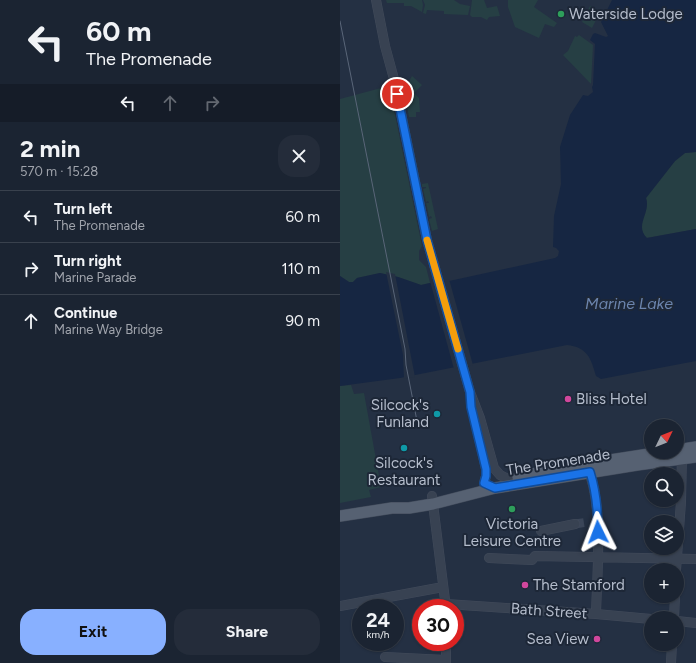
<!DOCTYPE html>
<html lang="en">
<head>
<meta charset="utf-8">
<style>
	:root { --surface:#1b2432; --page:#242c3a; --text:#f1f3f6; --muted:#a0a4ac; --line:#39414d; --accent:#88b0ff }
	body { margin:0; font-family:Figtree,sans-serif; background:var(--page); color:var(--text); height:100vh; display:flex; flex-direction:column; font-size:15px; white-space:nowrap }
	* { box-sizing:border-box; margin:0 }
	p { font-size:13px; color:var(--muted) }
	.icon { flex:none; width:22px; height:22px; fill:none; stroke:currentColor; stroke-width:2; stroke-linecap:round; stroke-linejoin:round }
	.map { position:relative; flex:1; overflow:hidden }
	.details { display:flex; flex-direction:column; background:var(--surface); width:340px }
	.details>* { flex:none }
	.banner { background:#1b2432; color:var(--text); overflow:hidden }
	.needle { width:26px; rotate:47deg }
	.tools { position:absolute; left:304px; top:419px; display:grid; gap:8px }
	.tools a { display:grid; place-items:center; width:40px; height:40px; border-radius:50%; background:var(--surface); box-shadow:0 1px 3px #0004,0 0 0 1px var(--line); font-size:20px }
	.speed { position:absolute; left:12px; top:599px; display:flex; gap:8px; font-size:20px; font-weight:700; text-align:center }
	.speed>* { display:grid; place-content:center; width:52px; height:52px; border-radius:50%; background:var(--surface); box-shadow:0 1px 3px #0004,0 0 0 1px var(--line); line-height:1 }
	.speed small { font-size:10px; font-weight:400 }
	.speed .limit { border:6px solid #d22; background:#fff; color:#111 }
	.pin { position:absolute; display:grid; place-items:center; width:34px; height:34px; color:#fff; margin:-17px; border:2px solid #fff; border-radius:50%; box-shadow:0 1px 4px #0007 }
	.me { position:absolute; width:44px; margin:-22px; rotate:357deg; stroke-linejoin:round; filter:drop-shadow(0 0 3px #0008) }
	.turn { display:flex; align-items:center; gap:14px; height:84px; padding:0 20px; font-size:18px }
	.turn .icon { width:52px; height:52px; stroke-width:2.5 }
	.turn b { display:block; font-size:28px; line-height:34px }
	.lanes { display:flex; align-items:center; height:38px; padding:0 20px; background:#0003; justify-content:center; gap:20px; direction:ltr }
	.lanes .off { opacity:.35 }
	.round { display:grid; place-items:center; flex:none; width:42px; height:42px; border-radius:16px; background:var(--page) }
	.head { display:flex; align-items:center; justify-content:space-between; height:68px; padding:0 20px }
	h1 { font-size:24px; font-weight:700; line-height:30px }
	.cta { display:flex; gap:8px; margin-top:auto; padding:8px 20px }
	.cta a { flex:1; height:46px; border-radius:16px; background:var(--accent); color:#111; font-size:16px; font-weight:700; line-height:46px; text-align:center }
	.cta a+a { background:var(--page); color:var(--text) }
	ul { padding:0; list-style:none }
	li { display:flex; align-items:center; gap:12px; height:52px; padding:0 20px; border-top:1px solid var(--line) }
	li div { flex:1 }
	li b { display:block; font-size:15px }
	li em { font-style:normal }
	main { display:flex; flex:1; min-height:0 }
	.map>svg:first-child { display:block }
</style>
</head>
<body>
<main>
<section class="details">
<div class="banner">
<div class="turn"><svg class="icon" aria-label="left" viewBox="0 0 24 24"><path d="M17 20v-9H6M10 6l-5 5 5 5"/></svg><div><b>60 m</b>The Promenade</div></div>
<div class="lanes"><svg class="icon" aria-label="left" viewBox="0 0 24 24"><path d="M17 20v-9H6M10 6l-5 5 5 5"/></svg><svg class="icon off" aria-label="ahead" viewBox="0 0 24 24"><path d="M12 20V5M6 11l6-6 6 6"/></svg><svg class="icon off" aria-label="right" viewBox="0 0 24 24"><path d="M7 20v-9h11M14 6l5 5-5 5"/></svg></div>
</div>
<div class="head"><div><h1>2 min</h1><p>570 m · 15:28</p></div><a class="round"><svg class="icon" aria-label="close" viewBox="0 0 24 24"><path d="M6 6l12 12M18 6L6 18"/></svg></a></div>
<ul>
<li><svg class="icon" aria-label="left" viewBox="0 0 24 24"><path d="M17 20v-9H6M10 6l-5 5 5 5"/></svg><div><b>Turn left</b><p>The Promenade</p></div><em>60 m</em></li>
<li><svg class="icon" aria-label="right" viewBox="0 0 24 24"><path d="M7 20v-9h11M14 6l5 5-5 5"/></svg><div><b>Turn right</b><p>Marine Parade</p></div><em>110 m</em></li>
<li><svg class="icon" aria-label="ahead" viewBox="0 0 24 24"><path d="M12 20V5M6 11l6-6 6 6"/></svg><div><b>Continue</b><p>Marine Way Bridge</p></div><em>90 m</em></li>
</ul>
<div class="cta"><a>Exit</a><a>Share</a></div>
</section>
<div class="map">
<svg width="356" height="663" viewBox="0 0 356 663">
	<rect width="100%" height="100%" fill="#243043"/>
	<path fill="#263f44" d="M46,0H82L83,5L82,12L71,6H64V3H47Z
		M83,0H114L120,4L130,6L128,15L104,14V11L87,10L86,14L83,13L85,5Z
		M132,0H144L147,8L157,6L160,16L149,17L147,20L141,17H132L130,15Z
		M168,0H198L194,7L217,23L214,27L205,24L199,38L175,27L168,7Z
		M250,6L260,12L252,28L242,22Z
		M239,35L253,45L251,84L223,55L228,51L235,36L237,37Z
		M72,76L82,85L74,93L79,98L80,112H76V117H69C66,100 62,92 72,76Z
		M41,88L46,90L52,100L82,246L79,251V260L86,267L90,283L81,285L58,277L40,273L17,278L13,282H9L0,276V99Z
		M356,152V229L306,238C294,224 311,213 306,198L335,161L345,153Z
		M88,183L98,229L92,231L89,219L92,218L91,216L89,217L86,203H89L88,201L86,202L83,189L86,188V187H82V184Z
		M11,385L14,394L24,393L41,487L29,490L31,497L0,503V386Z"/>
	<path fill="#162642" d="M272,0H356V152L345,153L335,161L306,198C311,213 294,225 307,238L356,229V361L261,379L256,376C251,358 247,347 227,345L60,378L0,386V276L9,282H13L17,278L40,273L58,277L81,285L90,283H100L215,258L218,256L219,251L216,248L213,247L214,216L221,184L220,147L230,115L243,95L248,96L253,92L252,87L253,85L255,44L250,40L253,34L255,33L266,37L268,36L261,22Z"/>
	<path fill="#243043" d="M46,272L55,274L75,377L64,379L63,355Z
		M109,279L133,365L114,369L90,281H100Z"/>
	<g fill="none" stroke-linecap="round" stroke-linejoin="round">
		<path stroke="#3a4558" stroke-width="9" stroke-dasharray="9 4.5" stroke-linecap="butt" d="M235,524L248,522"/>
		<g stroke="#424b5b" stroke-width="10">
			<path id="minor" d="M36,0L45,46L54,79L87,240L130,392L140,418L154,468L160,475L168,479
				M134,417L146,469V476L144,483L155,488
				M247,467C264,504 257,573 256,614
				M92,496L106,608
				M201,531L235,524
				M149,558L192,560L195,556L356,559
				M336,570L341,502L342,454
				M106,604L256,614L311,619
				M0,606L103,587
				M334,618L335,596
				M337,621L356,623
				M45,657L106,660
				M106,663V642
				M331,663L332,644"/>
		</g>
		<g stroke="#424b5b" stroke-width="12">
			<path id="major" d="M337,450L356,447
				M178,477L225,467L322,452
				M0,516L52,508H69L93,504L155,488L297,465L356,457"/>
		</g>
		<use href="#minor" stroke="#384252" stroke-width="9"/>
		<use href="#major" stroke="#566172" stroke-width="11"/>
		<path stroke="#5a6679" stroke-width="1" d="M0,21L65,349L66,365L77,421"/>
	</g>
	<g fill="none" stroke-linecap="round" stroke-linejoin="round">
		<g stroke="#114b97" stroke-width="10">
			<path id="route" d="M57,94L87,240L130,392L131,407L146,469V476L144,483L155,488L250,472C256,491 258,512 258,532"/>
		</g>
		<use href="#route" stroke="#1a73e8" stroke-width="7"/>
		<path stroke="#f59e0b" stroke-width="7" d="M87,240L118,349"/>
	</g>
	<g fill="#2e9e5b" stroke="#1d2737" stroke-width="1.5">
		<circle cx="221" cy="14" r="4"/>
		<circle cx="172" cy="509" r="4"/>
	</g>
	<g fill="#d1479c" stroke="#1d2737" stroke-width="1.5">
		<circle cx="228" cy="399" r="4"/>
		<circle cx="185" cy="585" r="4"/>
		<circle cx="257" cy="639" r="4"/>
	</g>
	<g fill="#0f9aa8" stroke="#1d2737" stroke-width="1.5">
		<circle cx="97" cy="414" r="4"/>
		<circle cx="64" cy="448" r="4"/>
	</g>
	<g text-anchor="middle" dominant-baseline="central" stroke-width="4" stroke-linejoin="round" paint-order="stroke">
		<g font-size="15" fill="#b5bdcc" stroke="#1d2737" text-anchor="start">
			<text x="229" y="14">Waterside Lodge</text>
			<text x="236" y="399">Bliss Hotel</text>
			<text x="89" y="405" text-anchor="end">Silcock's<tspan x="89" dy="17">Funland</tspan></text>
			<text x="64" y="463" text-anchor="middle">Silcock's<tspan x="64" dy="17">Restaurant</tspan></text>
			<text x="172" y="524" text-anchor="middle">Victoria<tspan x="172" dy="17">Leisure Centre</tspan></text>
			<text x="193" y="585">The Stamford</text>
			<text x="249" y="639" text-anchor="end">Sea View</text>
		</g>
		<g font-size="15" fill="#b5bdcc" stroke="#1d2737">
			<text transform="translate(218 462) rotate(-9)">The Promenade</text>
			<text transform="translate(209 611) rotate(4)">Bath Street</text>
		</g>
		<g font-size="16" font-style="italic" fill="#6c85ae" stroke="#1d2737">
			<text x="289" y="303">Marine Lake</text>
		</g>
	</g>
</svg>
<div class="tools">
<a><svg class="needle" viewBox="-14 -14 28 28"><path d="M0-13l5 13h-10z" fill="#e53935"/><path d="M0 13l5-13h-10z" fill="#a0a4ac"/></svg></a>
<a><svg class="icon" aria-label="search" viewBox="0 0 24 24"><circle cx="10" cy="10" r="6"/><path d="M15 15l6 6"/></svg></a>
<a><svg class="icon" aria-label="layers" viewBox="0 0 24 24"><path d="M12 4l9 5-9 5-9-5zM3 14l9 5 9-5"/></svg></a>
<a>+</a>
<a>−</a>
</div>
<div class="speed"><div>24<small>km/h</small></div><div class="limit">30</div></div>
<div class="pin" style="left:57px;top:94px;background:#d93025"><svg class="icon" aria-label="arrive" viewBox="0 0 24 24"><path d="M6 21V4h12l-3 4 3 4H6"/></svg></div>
<svg class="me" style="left:258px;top:532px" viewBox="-20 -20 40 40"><path d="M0-17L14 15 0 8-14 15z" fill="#1a73e8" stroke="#fff" stroke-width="4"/></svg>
</div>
</main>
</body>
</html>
